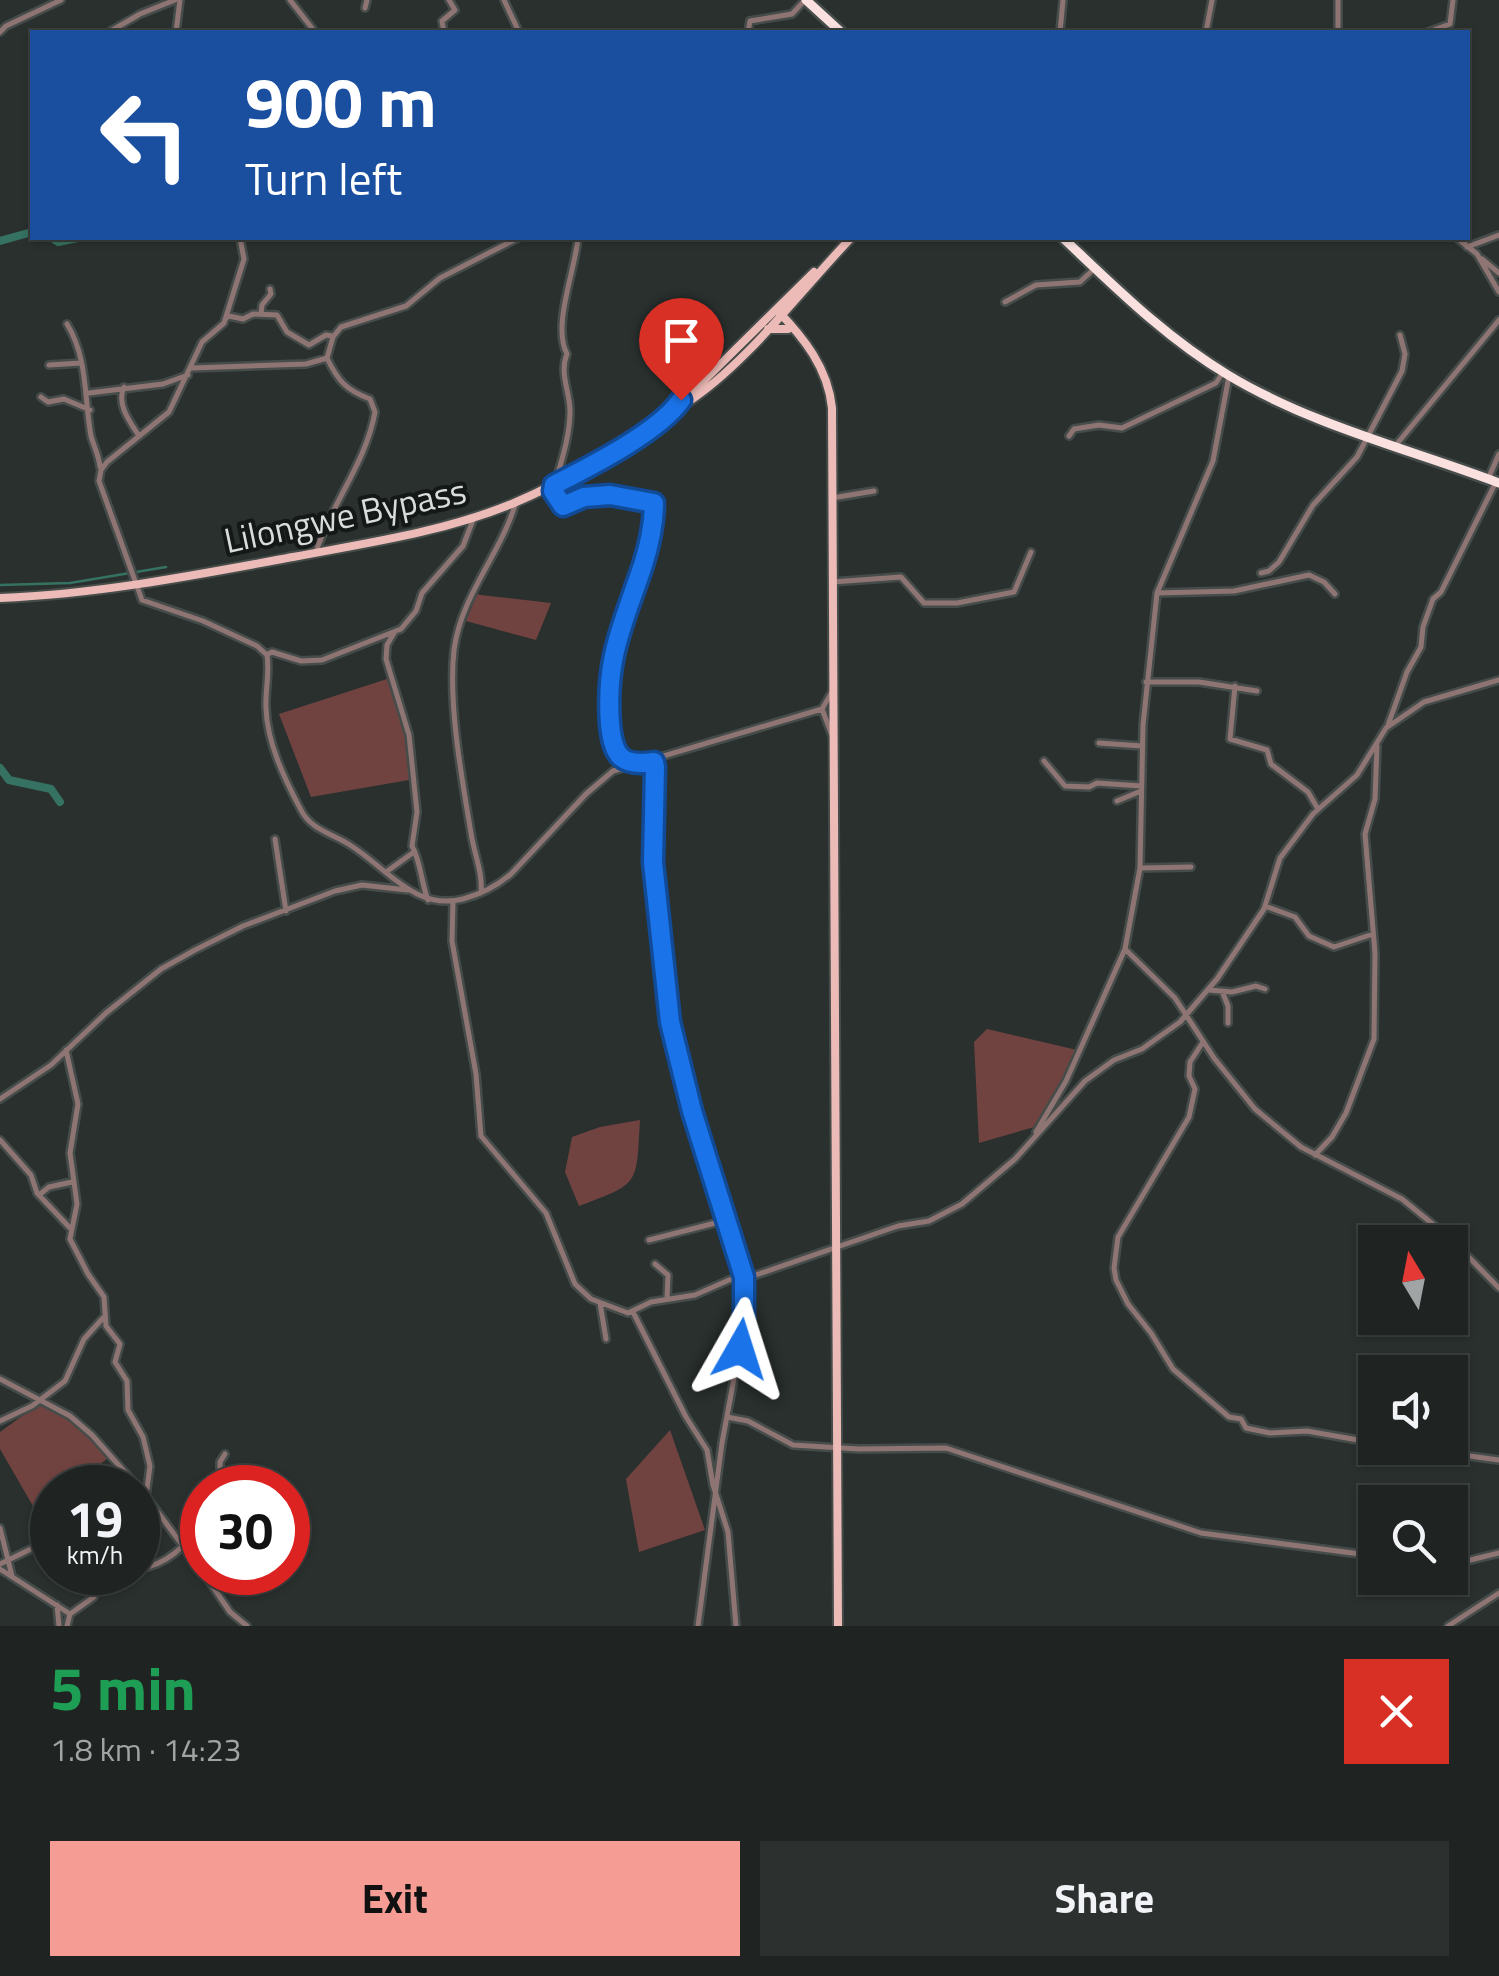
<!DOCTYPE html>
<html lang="en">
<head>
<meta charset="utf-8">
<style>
	:root { --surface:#1f2422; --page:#2c302f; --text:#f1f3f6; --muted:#a1a4a5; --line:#3c4140; --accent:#f59c95 }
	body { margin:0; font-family:"Titillium Web",sans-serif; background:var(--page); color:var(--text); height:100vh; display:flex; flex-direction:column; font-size:38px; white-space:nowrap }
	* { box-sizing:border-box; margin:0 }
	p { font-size:32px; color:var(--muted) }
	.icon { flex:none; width:55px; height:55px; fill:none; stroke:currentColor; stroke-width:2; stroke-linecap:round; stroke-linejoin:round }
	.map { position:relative; height:1626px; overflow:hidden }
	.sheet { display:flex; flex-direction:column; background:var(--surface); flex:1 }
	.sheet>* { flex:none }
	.banner { position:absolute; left:30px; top:30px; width:1440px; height:210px; border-radius:0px; box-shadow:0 2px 8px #0004,0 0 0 2px var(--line); background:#1a4fa0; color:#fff; overflow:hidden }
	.needle { width:65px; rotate:350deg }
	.fabs { position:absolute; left:1358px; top:1225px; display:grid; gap:20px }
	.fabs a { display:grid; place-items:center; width:110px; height:110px; border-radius:0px; background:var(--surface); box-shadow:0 2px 8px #0004,0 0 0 2px var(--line); font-size:50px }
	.speed { position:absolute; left:30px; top:1465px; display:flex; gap:20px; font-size:50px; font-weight:700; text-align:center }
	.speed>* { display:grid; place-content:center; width:130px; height:130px; border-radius:50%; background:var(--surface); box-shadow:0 2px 8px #0004,0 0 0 2px var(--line); line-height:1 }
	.speed small { font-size:25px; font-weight:400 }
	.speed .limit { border:15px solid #d22; background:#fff; color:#111 }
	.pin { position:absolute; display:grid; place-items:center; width:85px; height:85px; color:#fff; margin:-102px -42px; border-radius:50% 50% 50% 0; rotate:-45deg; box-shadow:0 0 10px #0007 }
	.pin .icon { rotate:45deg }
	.me { position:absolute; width:110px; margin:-55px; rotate:6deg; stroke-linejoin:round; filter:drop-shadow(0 0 8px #0008) }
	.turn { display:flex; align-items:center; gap:35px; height:210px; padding:0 50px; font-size:45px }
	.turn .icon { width:130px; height:130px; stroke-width:2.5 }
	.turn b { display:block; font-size:70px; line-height:85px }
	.round { display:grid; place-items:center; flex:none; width:105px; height:105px; border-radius:0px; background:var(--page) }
	.summary { display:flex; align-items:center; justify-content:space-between; height:170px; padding:0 50px }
	h1 { font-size:60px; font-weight:700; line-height:75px; color:#1e9e55 }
	.primary-button { display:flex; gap:20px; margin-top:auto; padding:20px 50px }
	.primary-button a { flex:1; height:115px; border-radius:0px; background:var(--accent); color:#111; font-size:40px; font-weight:700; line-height:115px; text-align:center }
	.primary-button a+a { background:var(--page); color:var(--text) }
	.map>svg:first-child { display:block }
</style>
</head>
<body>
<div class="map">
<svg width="1499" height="1626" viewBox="0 0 1499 1626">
	<rect width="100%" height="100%" fill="#29302e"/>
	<path fill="#714340" d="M477,594L481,595L551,603L536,640L466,621Z
		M387,679L407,735L409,780L311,797L279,714Z
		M987,1029L1077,1050L1062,1084L1034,1127L979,1143L974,1042Z
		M640,1120C636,1185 641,1183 579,1206L565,1172L572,1137L600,1127Z
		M40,1403L71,1418L108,1458L70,1487L52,1488V1501L37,1513L0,1449V1432Z
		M670,1430L705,1530L639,1552L626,1479Z"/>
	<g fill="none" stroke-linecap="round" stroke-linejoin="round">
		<path stroke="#367261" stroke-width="2.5" d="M0,585L70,583L166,567"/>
		<path stroke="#367261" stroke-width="8" d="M52,238L58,242L78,238
			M0,241L32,232
			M0,768L9,780L51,789L60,802"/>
		<g stroke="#454c4a" stroke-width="10">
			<path id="minor" d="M290,0L315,32
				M504,0L519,32
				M365,8L367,0
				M0,32L6,26L61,0
				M109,32L140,14L175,0
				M176,32L180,0
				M444,32L442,21L455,10L449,0
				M748,32L750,21L792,14L805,0
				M1060,32L1063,0
				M1206,32L1212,0
				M1338,32V0
				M1428,32L1450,24L1453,0
				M240,238L244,259L224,323L202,342L169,412L107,462L101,470L99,481L142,600L203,621L257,646L267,655C270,673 265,690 266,708C267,743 285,780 301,810C311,830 333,834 350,845C388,869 415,911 463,899C482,894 497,886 511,874L586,794L613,771L822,709L832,692
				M578,238C575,271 552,326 567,354C559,373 570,392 570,411C570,438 560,465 553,491L563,506L590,496L630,497L654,503C654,523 649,546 643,565C626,617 606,660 610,717C611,738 611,752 631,764
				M1457,238L1477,254L1499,292
				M1467,247L1499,235
				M1482,259L1499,273
				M1005,302L1036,285L1080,282L1095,268
				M261,314L262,305L271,294L270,289
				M225,319L229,316L243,319L253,314L277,315L287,332L309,345L326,335L332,336
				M67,324C88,358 84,398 91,436C94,447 99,456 100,467
				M49,365L81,363
				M192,368L306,364L327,358
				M124,387C116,404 130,422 139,436
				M89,393L163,384L188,375
				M41,397L48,402L64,399L90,410
				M1069,436L1074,429L1099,425L1122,428L1216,383L1223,372
				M1396,445L1499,320
				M1488,479L1499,454
				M832,498L874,491
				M316,552C331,504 366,463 375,412L370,399C346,390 338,381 327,358L333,337L341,327L406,306L440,278L518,238
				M1261,573L1269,571L1279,562L1313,505L1357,457L1402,371L1405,354L1400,335
				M832,582L901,577L924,603H957L1014,592L1031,552
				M1157,593L1234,591L1309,575L1324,582L1335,594
				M394,633L387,645L386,659L409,735L417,812L412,846C421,862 421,882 428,900
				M268,654L272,652L301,661L322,660L401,629L416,611L422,593L463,546L473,520
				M1146,682H1199L1257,691
				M1235,686L1230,739L1267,750L1271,764L1308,792L1318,809
				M822,709L832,735
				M1388,725L1407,672L1421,647L1423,627L1433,599L1441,592L1496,482
				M1099,743L1142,746
				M1044,761L1065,786L1089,787L1097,783L1141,786
				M654,762L653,862L672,1032L745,1282V1319L722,1443L698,1626
				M1117,801L1141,791
				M275,839L286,911
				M1140,868L1191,867
				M386,872L414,852
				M481,893C483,872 474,854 471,833C462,779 448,704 454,650C461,595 501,554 516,502
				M453,901L452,941L476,1074L481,1136L546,1213L575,1284L591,1299L628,1313L651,1302L695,1295L729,1280L753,1276L898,1226L929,1221L962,1204L1015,1159L1085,1081L1114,1060L1142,1049L1180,1022L1217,979L1264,909L1280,858L1313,814L1357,775L1386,728L1424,702L1499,680
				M1265,906L1295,917L1309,936L1334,947L1373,934
				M1125,949L1175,998L1214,1058L1255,1109L1301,1147L1402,1199L1451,1239L1499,1288
				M1209,990L1232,992L1256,986L1265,989
				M1222,991L1228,1006V1023
				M1203,1042L1190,1062L1189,1076L1195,1089L1189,1117L1118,1237L1114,1268L1116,1280L1128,1304L1151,1333L1173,1369L1229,1417L1241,1419L1246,1428L1270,1433L1307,1431L1375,1443
				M66,1050L78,1104L70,1153L77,1204L70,1239L88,1274L104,1297L106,1326L120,1344L115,1362L127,1381L128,1410L143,1437L150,1466L146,1496
				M0,1099L51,1065L106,1013L161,969L195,950L243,926L335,891L362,885L407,890
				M1036,1132L1066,1081L1125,949L1140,868L1143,725L1157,593L1213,461L1229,376
				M0,1140L31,1175L37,1193L70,1228
				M1315,1155L1332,1137L1346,1113L1374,1039L1375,953L1365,834L1375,799L1377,746
				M39,1195L49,1187L72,1182
				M649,1240L727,1220
				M655,1264L668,1275L667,1299
				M600,1303L606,1339
				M633,1312L686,1417L707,1450L713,1485L728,1532L736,1626
				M0,1379L70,1416L92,1435L146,1496L202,1572
				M727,1417L748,1421L793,1445L859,1449L946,1448L1201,1533L1375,1556
				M0,1421L32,1406L65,1381L84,1339L103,1318
				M1411,1448L1499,1460
				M220,1488V1462L225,1454
				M0,1528L12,1576
				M0,1564L35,1547L52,1550
				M1450,1565L1499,1553
				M0,1569L70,1614
				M138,1569C167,1565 186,1546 202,1522
				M203,1572L230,1612L247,1626
				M57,1605L59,1626
				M67,1626L70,1614L94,1597L95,1583L111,1572
				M1448,1626L1499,1593"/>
		</g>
		<g stroke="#454c4a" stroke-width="12">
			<path id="major" d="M777,310C804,338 828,368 832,408L838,1626
				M768,329H788
				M675,409L814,272
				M0,598C99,594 196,575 293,557C367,543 444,532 514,503C576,477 629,440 685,404C746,365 801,290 851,238"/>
		</g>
		<g stroke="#454c4a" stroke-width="14">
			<path id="highway" d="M806,0L841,32
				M1063,238C1115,287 1166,338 1228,375C1311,425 1409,449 1499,483"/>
		</g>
		<use href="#minor" stroke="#8e7573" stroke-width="5"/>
		<use href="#major" stroke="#edbbb7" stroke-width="8"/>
		<use href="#highway" stroke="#fae1df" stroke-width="9"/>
	</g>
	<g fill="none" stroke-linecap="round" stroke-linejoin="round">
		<g stroke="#114b97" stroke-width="25">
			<path id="route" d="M681,400C659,432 589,467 554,485L553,491L563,506L584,497L610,495L654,503C654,522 649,546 643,565C623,625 605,658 610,724C613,756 621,767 654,762L655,767L653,862L670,1022L692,1111L744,1277V1319L740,1349"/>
		</g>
		<use href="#route" stroke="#1a73e8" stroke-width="18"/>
	</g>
	<g text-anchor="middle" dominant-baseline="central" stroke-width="8" stroke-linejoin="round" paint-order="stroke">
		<g font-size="35" fill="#d8dddb" stroke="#141816">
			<text transform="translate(345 515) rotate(-12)">Lilongwe Bypass</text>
		</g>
	</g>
</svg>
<div class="fabs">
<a><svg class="needle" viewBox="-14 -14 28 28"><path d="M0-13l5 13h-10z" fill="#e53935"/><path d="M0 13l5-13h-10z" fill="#a1a4a5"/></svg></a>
<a><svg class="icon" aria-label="sound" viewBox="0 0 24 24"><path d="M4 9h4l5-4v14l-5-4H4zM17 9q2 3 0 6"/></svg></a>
<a><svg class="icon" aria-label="search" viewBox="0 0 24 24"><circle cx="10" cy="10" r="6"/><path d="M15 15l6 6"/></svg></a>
</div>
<div class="speed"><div>19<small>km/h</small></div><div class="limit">30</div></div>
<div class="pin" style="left:681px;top:400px;background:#d93025"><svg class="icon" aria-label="arrive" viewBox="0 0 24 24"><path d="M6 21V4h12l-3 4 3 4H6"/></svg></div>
<svg class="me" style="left:740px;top:1349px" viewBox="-20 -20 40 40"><path d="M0-17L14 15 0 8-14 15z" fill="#1a73e8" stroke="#fff" stroke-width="4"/></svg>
<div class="banner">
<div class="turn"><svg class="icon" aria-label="left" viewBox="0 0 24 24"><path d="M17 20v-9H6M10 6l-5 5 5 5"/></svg><div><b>900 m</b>Turn left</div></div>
</div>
</div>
<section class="sheet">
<div class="summary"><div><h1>5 min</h1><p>1.8 km · 14:23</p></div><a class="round" style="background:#d93025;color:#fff"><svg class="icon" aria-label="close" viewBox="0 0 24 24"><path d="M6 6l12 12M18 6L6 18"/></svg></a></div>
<div class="primary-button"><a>Exit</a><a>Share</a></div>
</section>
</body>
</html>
